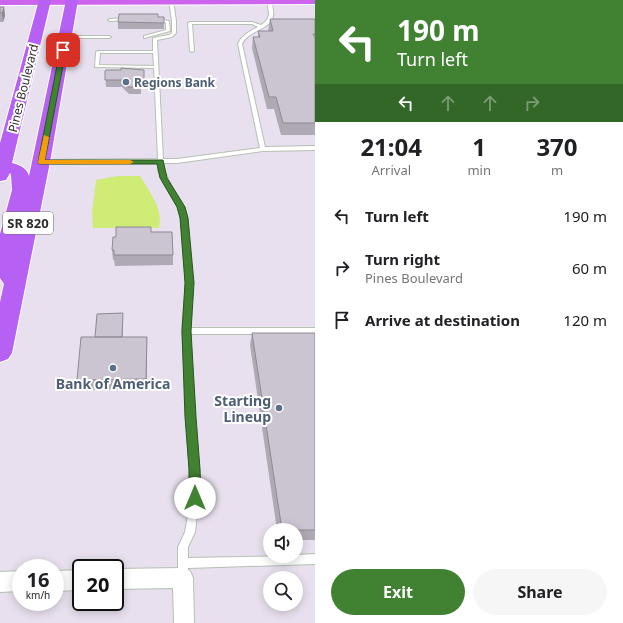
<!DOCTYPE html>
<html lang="en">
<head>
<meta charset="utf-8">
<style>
	:root { --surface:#fff; --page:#f6f6f6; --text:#202124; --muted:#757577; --accent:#408132 }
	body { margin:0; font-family:"Noto Sans",sans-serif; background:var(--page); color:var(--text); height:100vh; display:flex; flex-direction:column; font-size:15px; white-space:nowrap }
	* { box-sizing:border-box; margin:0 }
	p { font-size:13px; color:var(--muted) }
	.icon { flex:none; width:22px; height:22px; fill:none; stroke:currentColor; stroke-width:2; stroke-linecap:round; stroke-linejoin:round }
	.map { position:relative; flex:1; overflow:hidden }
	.sheet { display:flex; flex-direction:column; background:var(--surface); width:308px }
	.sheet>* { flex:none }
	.top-card { background:#408132; color:#fff; overflow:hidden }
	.buttons { position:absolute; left:263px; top:523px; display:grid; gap:8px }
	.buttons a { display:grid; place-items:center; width:40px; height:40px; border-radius:50%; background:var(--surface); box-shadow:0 2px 10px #0003; font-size:20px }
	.speed { position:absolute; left:12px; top:559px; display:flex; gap:8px; font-size:20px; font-weight:700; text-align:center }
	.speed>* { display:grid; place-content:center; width:52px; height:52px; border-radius:50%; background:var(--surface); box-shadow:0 2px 10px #0003; line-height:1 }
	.speed small { font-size:10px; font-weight:400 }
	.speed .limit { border:2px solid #111; border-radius:6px; background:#fff; color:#111 }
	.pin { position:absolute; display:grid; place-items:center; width:34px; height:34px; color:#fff; margin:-17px; border-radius:8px; box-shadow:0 2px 6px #0006 }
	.me { position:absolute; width:44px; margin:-22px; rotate:0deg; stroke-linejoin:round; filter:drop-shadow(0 0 3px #0008) }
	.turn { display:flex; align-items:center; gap:14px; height:84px; padding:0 16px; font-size:18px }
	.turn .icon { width:52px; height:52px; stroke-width:2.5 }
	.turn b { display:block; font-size:28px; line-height:34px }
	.lanes { display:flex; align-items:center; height:38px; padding:0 16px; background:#0003; justify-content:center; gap:20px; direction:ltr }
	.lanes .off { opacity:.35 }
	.eta { display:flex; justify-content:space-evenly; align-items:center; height:68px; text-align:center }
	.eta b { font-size:24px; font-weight:700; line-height:28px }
	.action { display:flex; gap:8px; margin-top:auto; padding:8px 16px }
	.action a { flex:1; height:46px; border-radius:24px; background:var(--accent); color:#fff; font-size:16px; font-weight:700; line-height:46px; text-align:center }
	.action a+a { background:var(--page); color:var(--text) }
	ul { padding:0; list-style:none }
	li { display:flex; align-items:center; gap:12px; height:52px; padding:0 16px }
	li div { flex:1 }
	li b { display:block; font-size:15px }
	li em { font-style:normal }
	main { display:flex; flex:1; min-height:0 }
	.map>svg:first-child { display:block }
</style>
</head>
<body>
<main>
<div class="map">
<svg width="315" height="623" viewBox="0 0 315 623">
	<rect width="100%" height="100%" fill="#e8e0ee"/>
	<path fill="#ceec76" d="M118,176H140C149,191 164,209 159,228H93L92,212L96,180Z"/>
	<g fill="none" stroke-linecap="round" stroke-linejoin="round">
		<g stroke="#b6c0b3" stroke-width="2">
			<path id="service" d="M170,0L173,1L176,21V33L172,37L157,40L163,159H177L260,148L238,44C242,35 250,31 258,27L252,24H192L194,51L192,52L190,51L188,23L190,22H252L261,25C273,17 268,11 267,0H271C272,5 274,11 273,16C271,30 248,30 242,44L265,147L315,146V150L263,151L177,163H163L164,170L171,185L184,207L187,218L192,283L190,328H315V334H190L199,498L195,532L188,547V558L296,556V555L315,554V564L188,568V576L186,579L183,581L180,579L178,576V547L185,532L191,498L182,331L186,283L181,218L178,207L165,185L158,170V163L41,164L38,162L41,160L158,159L154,68L95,67L96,52L98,51H153V38L169,35L172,33V21L169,1ZM100,53H153L154,66L99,65Z
				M127,18L129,19L128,20L110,21L108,20L110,19Z
				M155,18L169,21L170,31L144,38V36L166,30V23L155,20Z
				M63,36H109L111,37L109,38H63Z"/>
		</g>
		<g stroke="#b6c0b3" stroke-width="2">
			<path id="minor" d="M183,568L190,571L193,578L194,623H174L173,588L115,589V569Z
				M81,570V590L55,591V571Z
				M21,571V591L0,592V572Z"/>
		</g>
		<g stroke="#fff" stroke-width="2">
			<path id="primary" d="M0,0H315V4L0,5Z"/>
		</g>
		<g stroke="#fff" stroke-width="2">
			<path id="trunk" d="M39,0H51L12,163C20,165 27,168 29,176L66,0H78L50,162L12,353L8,359L0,362V302L4,284L0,278V234L12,190L11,175L10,173L6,180L0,181V143Z"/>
		</g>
		<use href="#service" fill="#fff" fill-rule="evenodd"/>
		<use href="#minor" fill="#fff" fill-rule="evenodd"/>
		<use href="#primary" fill="#cc64ee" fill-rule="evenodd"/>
		<use href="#trunk" fill="#b661f4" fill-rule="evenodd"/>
	</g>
	<path fill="#afa9b4" d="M0,7H4L5,16L3,22H0Z
		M158,17H164V29H118V22Z
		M270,19H315V135H281L274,109H267L252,48L253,37H258V31H268Z
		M121,70H144V87H141V94H129L122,87H106L105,71Z
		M151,232L173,255V265L115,266L114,260H113L112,250Z
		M123,317V337H147V389L78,390L77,380L95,337Z
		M252,333H315V540H296V530H277L250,345Z"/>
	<path fill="#8e8992" d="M4,7L5,16L3,22L2,13Z"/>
	<path fill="#cbc4d1" stroke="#8e8992" d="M0,7H4L2,13H0Z
		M119,14H158V17H164V23L118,22Z
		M270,19H315V34H313L315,38V123H283L276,97H269L253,37H260L258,31H273Z
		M121,68L144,70V80H139L137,82L141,87H128L122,80H105V71L106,70H121Z
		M116,227H151V232H172L173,255H114V250H112L113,237H116Z
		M123,313L122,337H95L97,314Z
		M252,333H315V530H282Z
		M81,337H147L146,379L77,380Z"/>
	<path fill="#408132" stroke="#2a5420" d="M63,48L66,50L45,160H163L167,178L185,207L188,218L194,283L191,331L196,417L200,469L201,498L199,501L195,503L191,501L189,498V469L185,417L182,331L185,283L180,218L177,207L160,178L157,164H39L38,162L60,50Z"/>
	<path fill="#f59e0b" d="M44,135L49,137L45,160H130L134,162L130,164H39L38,162Z"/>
	<g fill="#5c6f8a" stroke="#fff" stroke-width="1.5">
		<circle cx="126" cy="82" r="4"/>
		<circle cx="113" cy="368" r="4"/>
		<circle cx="279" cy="408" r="4"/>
	</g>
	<g text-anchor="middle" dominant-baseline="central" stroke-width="4" stroke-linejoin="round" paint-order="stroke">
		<g font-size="12" font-weight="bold" fill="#4e5e75" stroke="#fff" text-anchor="start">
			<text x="134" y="82">Regions Bank</text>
		</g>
		<g font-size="12" fill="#2d2d2d" stroke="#fff">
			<text transform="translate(23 88) rotate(-76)">Pines Boulevard</text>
		</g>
		<rect fill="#fff" stroke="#6c6c6c" stroke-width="1" x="3" y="212" width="50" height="22" rx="3"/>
		<g font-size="13" font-weight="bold" fill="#2d2d2d">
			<text x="28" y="223">SR 820</text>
		</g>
		<g font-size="14" font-weight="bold" fill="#4e5e75" stroke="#fff">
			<text x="113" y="383">Bank of America</text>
			<text x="271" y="400" text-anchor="end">Starting<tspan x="271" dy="16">Lineup</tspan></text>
		</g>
	</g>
</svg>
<div class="buttons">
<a><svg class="icon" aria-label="sound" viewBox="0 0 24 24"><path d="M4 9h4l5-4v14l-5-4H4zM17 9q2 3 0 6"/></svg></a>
<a><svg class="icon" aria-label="search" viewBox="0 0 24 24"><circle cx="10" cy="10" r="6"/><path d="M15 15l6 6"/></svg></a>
</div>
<div class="speed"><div>16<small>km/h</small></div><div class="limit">20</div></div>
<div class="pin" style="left:63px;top:50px;background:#d93025"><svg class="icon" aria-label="arrive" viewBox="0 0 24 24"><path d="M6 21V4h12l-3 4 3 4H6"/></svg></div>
<svg class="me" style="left:195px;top:498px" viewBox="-20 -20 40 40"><circle r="19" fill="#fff"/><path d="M0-13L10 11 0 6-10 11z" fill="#408132"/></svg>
</div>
<section class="sheet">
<div class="top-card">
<div class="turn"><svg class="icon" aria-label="left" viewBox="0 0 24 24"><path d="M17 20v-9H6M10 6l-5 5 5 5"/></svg><div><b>190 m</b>Turn left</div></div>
<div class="lanes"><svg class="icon" aria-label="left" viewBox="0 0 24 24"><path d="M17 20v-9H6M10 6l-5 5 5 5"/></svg><svg class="icon off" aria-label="ahead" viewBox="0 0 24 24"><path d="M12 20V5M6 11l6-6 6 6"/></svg><svg class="icon off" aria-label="ahead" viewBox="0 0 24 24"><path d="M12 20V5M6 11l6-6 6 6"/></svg><svg class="icon off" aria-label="right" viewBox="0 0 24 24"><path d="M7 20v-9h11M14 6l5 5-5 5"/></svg></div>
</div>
<div class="eta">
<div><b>21:04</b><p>Arrival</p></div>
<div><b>1</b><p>min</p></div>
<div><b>370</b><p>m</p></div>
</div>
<ul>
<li><svg class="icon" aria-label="left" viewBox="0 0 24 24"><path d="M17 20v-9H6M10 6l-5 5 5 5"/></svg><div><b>Turn left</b></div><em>190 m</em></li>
<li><svg class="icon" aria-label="right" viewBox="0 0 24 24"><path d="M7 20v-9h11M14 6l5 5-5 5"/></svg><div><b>Turn right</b><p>Pines Boulevard</p></div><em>60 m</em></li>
<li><svg class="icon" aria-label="arrive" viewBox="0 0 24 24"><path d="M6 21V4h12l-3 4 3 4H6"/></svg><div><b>Arrive at destination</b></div><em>120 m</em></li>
</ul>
<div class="action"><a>Exit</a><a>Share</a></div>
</section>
</main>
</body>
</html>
